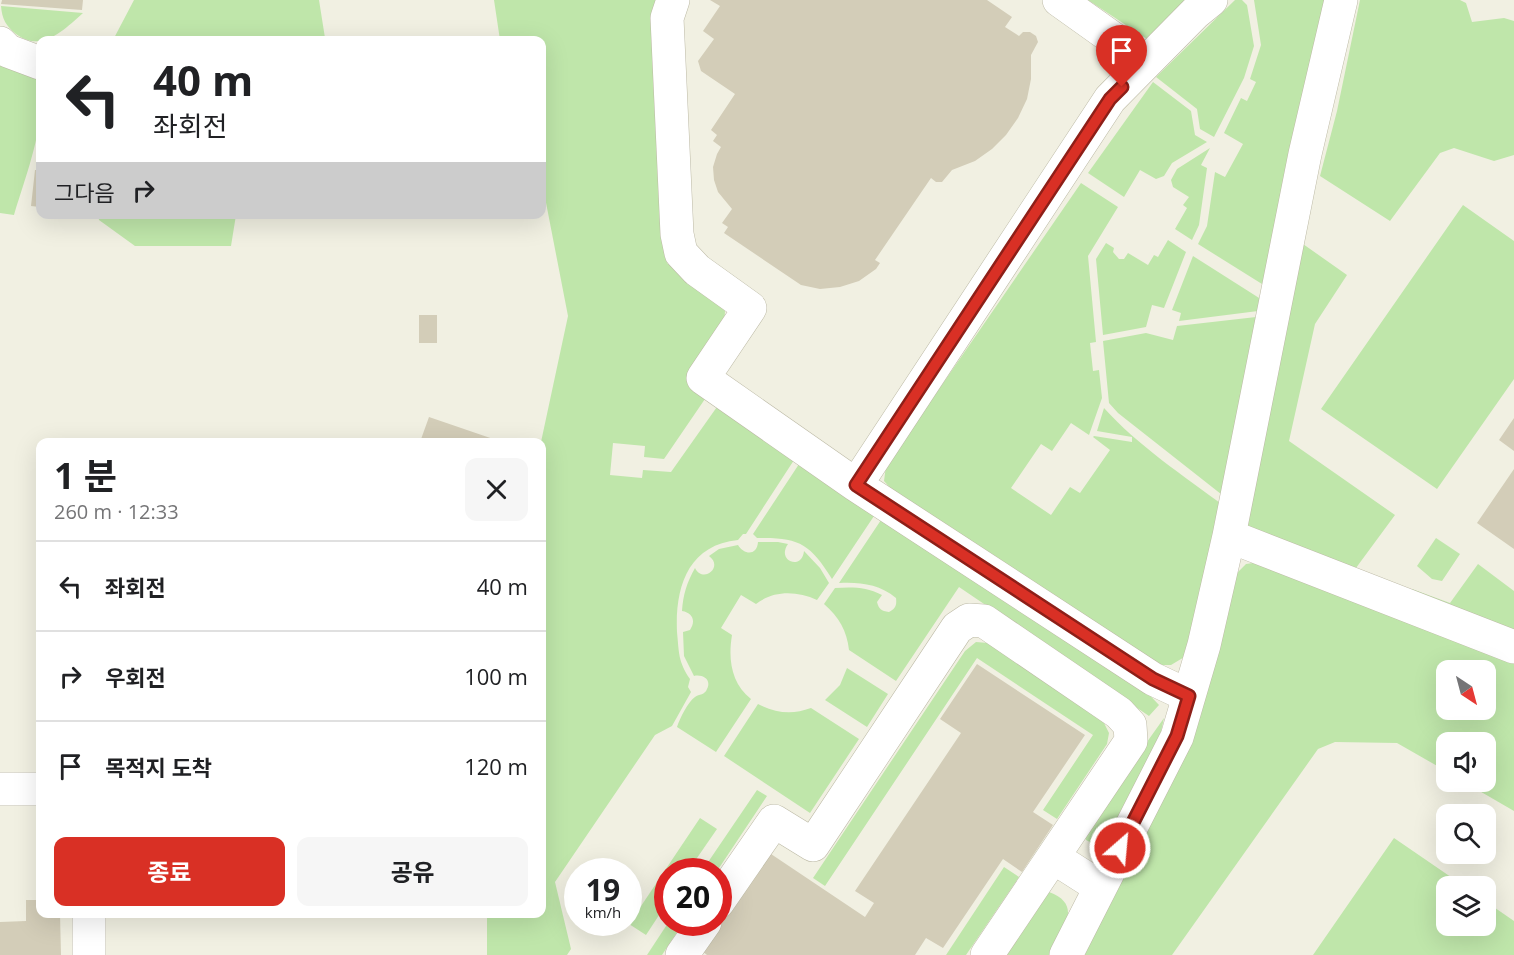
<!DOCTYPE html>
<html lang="ko">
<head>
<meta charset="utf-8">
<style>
	:root { --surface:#fff; --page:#f6f6f6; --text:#202124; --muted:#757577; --line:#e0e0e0; --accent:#d93025 }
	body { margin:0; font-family:"Open Sans","Noto Sans KR",sans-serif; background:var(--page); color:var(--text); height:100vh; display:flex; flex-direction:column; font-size:22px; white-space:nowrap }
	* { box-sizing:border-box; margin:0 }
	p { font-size:20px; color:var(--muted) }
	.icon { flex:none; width:33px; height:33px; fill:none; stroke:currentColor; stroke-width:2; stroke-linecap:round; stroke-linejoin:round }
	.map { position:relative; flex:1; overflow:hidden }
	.side { position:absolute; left:36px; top:438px; width:510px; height:480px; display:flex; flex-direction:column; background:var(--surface); border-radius:12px; box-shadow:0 6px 24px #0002 }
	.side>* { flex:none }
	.guide { position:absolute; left:36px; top:36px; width:510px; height:183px; border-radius:12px; box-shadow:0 6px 24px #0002; background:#fff; color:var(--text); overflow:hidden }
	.needle { width:39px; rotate:144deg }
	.tools { position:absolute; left:1436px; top:660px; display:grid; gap:12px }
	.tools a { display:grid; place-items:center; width:60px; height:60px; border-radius:12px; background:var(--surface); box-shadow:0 6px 24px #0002; font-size:30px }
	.speed { position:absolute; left:564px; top:858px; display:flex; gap:12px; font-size:30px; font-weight:700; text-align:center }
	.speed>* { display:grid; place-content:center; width:78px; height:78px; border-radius:50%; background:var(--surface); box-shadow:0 6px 24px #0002; line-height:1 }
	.speed small { font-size:15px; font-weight:400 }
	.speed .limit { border:9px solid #d22; background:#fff; color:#111 }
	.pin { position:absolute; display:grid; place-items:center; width:51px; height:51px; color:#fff; margin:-62px -26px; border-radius:50% 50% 50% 0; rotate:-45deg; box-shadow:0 0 6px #0007 }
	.pin .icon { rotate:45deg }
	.me { position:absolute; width:66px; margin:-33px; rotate:27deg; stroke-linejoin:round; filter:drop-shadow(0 0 4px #0008) }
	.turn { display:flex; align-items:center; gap:21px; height:126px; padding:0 18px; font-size:27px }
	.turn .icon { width:78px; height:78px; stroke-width:2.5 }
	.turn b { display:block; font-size:42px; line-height:51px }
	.then { display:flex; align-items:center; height:57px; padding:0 18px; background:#0003; gap:12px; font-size:22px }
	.round { display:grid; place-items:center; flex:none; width:63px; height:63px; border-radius:12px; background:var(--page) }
	.overview { display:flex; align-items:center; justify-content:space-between; height:102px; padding:0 18px }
	h1 { font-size:36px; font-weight:700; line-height:45px }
	.cta { display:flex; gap:12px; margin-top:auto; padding:12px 18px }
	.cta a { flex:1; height:69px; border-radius:12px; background:var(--accent); color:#fff; font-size:24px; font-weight:700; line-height:69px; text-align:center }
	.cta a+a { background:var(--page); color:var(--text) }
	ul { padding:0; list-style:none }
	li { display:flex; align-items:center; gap:18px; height:90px; padding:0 18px; border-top:2px solid var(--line) }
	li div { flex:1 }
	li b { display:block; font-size:22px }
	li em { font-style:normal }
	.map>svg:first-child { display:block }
</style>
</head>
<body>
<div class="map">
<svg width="1514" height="955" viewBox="0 0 1514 955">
	<rect width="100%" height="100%" fill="#f1f0e2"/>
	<path fill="#bfe6aa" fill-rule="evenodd" d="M134,0H319L325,38L323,40H113Z
		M494,0H659L652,24L667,263L720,303L725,311L724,326L707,396L664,459L644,457L645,446L613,443L610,475L642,478L643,470L671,472L719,404L796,457L746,534H743L738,540C688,545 675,587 677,632C679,652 678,662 690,679L688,687L691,692L672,726L655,735L555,882L571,949L567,955H487V914H542L541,442L568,316L542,182V40H500Z
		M1088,0H1196L1147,39Z
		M1235,0H1242L1247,5L1254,46L1244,78L1214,137L1200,129L1197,109L1156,77Z
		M1254,0H1330L1270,289L1198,244L1207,226L1215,172L1225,177L1243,144L1224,133L1241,98L1247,101L1256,82L1250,79L1261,45Z
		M1360,0H1460L1466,3L1472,22L1504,18L1514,21V155L1494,161L1454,148L1440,153L1390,221L1320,176L1337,111Z
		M1,6L83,13C63,31 41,53 16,34C6,26 2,19 1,6Z
		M0,54L40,80C46,126 27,171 14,215L0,213Z
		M1153,82L1191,111L1195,135L1207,142L1172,163L1164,176L1156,179L1140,170L1124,197L1088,173Z
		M1210,148L1201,165L1207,168L1199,225L1192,240L1175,229L1187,208L1183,205L1189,197L1173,187L1171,180L1177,169Z
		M1081,183L1118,207L1088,256L1096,342L1090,343L1093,371L1099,370L1102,398L1089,435L1071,423L1052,451L1041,444L1011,488L1051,515L1070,487L1080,493L1110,450L1093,437L1094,436L1132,442V437L1097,431L1104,408C1137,445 1184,476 1224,506L1186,656L1171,665H1155L904,503L884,481L886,466Z
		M1463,205L1514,241V379L1437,489L1321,409Z
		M98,215V214L236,215L231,246H135L99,220Z
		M1168,240L1186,252L1164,308L1152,305L1146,327L1103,335L1096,259L1106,243L1114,248L1113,252L1119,259H1124L1128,253L1148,265L1154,255L1158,257Z
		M1303,244L1347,275L1315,324L1289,441L1395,515L1353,572L1249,530L1245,523Z
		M1193,256L1267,303L1266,310L1179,321L1181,313L1172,310Z
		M1265,316L1226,498L1118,413L1109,403L1103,341L1146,333L1173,340L1177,326Z
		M801,461L876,513L832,579C810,543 798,537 757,538L753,534Z
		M883,517L1140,685L1159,705L1149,716L959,587L896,681L849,650C847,631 839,617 824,604L835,588C854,587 866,587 882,595L877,602C879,609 881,611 889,612C895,609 897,606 896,598C879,584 860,582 839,583Z
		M1436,538L1460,554L1442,581L1432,579L1417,566Z
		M758,542H778L788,544C776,561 802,571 804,551L820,568L829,583L817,600C797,591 774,590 756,604L741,595L721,628L732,635C728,659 731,683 751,699L716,752L677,727C680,718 688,702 695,697C699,694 705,695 707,689C712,679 702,674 694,676L684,656L683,632L690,630C696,621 693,613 682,611C683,595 687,582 695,568C703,584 724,567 709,556L719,549L738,545C744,555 757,556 758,542Z
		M1260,562L1514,661V811L1464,782H1485V742H1446V771L1397,743L1335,742L1318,749L1172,955H1079L1237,573L1246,564ZM1446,670H1485V710H1446Z
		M1478,564L1514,591V637L1409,598L1412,589L1450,603Z
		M976,642L988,643L1102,719L1109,733L1107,744L1057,819L1043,810L1093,735L977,658L825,886L813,878L965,651Z
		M847,668L888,694L867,727L825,700L840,685Z
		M758,704C776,713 792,715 811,708L859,739L810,813L724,756Z
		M1164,718L1159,741L1105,845L1097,846L1086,840L1083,832Z
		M757,790L767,796L717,871H702Z
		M700,818L717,829L688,871L668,872L667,903L646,935L629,924Z
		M1394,838L1464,886H1446V926H1485V901L1514,921V955H1313Z
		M1004,867L1019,877L966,955H946Z
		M1049,892C1085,905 1061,932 1049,955H998Z
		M668,923H683L662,955H647Z"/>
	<path fill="#d3cdb8" d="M2,0H83L82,10L1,4Z
		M710,0H987L1012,17L1005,27L1019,36L1023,32H1030L1036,36L1038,42L1031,55V79L1027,99L1018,118L1006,135L992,149L975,161L952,170L942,182H936L931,178L875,260L880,263L876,269L859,281L840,287L820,289L801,285L724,233L728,227L722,223L732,209L718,192L714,180L713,167L717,154L721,147L713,141L717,135L711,130L735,94L701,71L698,61L714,39L703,31L720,6Z
		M35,170H40V207L31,206Z
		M419,315H437V343H419Z
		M429,417L502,442H420Z
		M1514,418V451L1499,440Z
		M1514,469V549L1477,523Z
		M977,664L1085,735L1033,812L1053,825L1022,872L1003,859L943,948L926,938L915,955H707L702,951L718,910L768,852L865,917L874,903L855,891L961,733L940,719Z
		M26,900H40V914H60L61,955H0V922L26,921Z"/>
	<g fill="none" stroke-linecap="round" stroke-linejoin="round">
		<g stroke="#bcb9a5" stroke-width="34">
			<path id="minor" d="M673,0L667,18L677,234L681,253L697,270L750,308L703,378L856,485
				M1059,0L1146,62
				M0,43L8,51L40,63
				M1229,536L1514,647
				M1189,696L1153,679L856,485L1110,99L1195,13L1211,0
				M0,789H40
				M1053,857L1100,887
				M718,902L774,821L813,845L957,628L969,620L984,621L1119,713L1130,725L1131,741L987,955
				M89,955V914
				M682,955L705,922
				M1066,955L1177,737L1204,645L1229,536L1305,154L1341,0"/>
		</g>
		<use href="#minor" stroke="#fff" stroke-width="33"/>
	</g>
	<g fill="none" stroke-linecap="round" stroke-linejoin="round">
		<g stroke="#8d1f18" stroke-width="15">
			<path id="route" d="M1120,848L1177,736L1189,696L1153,679L856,485L1110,99L1122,87"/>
		</g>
		<use href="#route" stroke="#d93025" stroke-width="10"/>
	</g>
</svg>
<div class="tools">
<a><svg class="needle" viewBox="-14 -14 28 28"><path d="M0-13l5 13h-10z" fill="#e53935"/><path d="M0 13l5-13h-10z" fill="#757577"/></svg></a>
<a><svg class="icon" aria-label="sound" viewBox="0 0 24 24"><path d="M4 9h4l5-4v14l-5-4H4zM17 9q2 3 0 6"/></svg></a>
<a><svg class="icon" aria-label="search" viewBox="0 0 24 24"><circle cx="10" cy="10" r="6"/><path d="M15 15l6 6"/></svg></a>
<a><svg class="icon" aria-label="layers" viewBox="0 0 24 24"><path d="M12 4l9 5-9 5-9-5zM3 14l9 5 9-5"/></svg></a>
</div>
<div class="speed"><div>19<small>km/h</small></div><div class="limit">20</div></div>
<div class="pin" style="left:1122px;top:87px;background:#d93025"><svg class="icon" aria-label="arrive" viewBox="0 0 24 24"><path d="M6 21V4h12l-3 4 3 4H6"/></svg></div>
<svg class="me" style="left:1120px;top:848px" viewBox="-20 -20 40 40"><circle r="17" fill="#d93025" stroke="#fff" stroke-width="3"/><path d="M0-11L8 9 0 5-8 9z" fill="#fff"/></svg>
<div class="guide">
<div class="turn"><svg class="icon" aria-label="left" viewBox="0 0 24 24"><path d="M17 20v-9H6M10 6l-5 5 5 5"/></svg><div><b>40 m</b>좌회전</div></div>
<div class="then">그다음<svg class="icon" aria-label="right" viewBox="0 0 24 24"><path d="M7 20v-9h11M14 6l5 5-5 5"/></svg></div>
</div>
<section class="side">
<div class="overview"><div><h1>1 분</h1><p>260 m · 12:33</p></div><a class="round"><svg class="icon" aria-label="close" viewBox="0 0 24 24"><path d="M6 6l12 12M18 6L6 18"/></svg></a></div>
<ul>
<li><svg class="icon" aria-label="left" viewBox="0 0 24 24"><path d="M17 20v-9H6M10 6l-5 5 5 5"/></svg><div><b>좌회전</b></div><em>40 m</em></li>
<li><svg class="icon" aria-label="right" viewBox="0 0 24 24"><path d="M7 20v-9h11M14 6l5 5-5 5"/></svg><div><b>우회전</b></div><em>100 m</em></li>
<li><svg class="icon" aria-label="arrive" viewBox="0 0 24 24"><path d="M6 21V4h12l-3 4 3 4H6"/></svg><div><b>목적지 도착</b></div><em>120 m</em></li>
</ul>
<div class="cta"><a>종료</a><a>공유</a></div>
</section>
</div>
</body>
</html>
